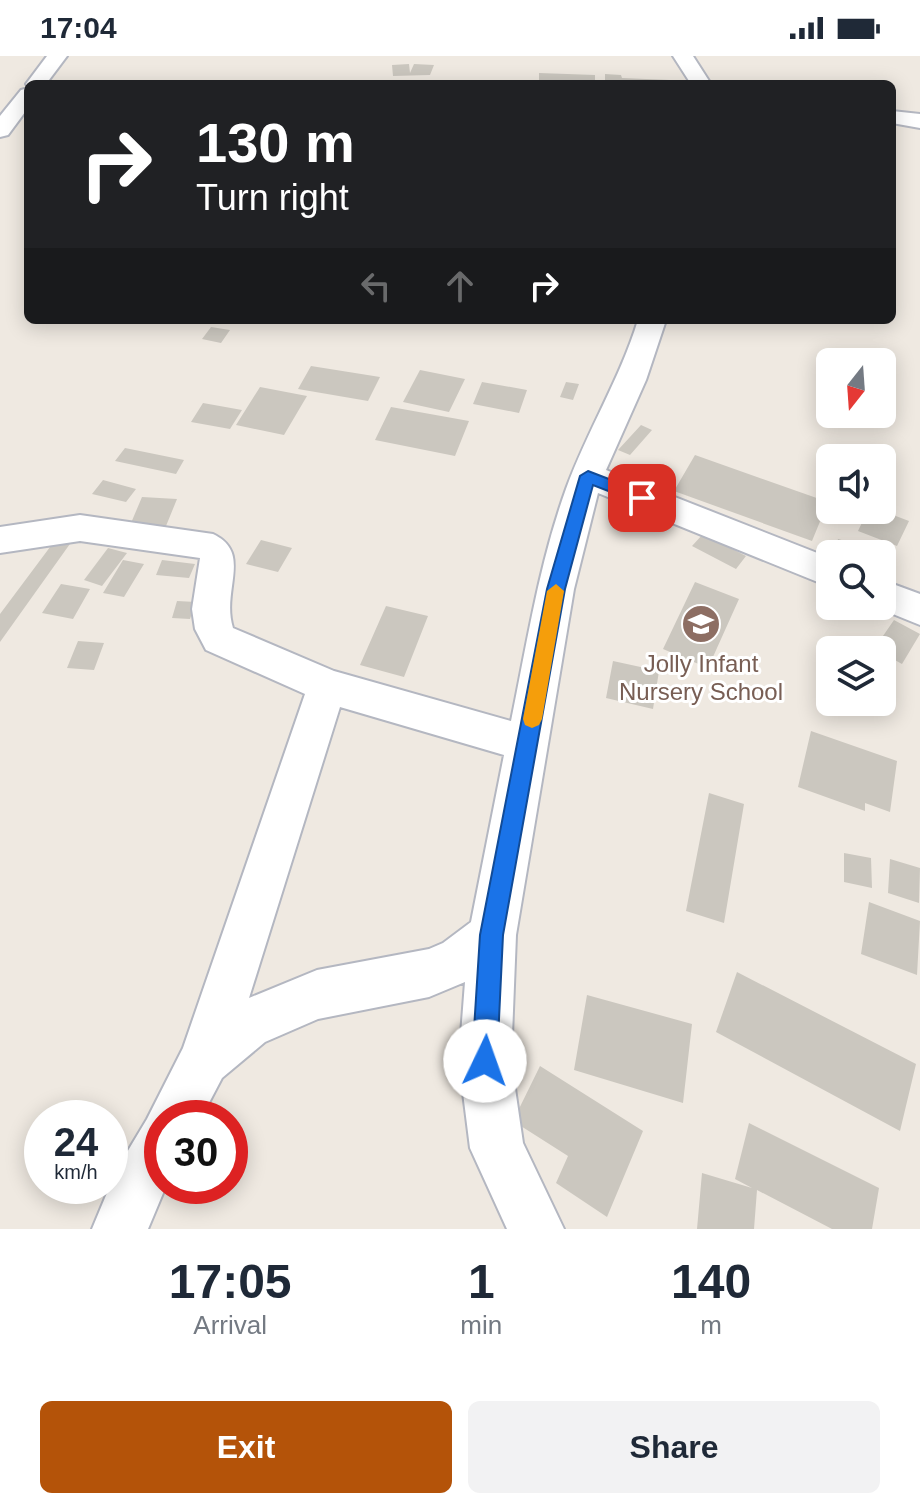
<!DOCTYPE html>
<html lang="en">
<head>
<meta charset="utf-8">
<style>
	:root { --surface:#fff; --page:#f2f2f3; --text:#1f2937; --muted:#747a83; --accent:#b45309 }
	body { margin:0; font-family:Helvetica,sans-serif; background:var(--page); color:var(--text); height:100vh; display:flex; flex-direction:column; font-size:30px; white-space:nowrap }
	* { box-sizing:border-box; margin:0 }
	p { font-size:26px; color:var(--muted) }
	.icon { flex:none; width:44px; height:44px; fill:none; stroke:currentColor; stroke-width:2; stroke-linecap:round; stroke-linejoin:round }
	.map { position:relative; height:1173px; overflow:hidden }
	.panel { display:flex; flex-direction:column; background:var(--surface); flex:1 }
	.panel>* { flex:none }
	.hud { position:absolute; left:24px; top:24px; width:872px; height:244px; border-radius:12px; box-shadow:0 4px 20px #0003; background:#202124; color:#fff; overflow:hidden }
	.needle { width:52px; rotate:197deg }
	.controls { position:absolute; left:816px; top:292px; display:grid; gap:16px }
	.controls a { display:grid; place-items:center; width:80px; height:80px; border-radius:12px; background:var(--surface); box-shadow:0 4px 20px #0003; font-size:40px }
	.speed { position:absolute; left:24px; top:1044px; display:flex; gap:16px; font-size:40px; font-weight:700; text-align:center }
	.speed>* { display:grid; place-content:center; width:104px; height:104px; border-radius:50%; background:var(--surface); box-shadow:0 4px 20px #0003; line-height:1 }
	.speed small { font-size:20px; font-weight:400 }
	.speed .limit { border:12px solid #d22; background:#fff; color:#111 }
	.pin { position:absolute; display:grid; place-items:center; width:68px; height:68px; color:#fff; margin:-34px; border-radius:16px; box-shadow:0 4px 12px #0006 }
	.me { position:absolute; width:88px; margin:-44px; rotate:3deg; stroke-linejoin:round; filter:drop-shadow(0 0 6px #0008) }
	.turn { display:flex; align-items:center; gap:28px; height:168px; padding:0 40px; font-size:36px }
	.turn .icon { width:104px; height:104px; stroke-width:2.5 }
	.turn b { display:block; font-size:56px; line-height:68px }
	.lanes { display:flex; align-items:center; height:76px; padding:0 40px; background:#0003; justify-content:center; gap:40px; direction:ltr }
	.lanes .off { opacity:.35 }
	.eta { display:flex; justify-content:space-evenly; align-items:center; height:136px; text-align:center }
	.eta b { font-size:48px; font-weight:700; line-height:56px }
	.cta { display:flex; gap:16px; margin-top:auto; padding:16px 40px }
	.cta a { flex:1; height:92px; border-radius:12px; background:var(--accent); color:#fff; font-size:32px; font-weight:700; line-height:92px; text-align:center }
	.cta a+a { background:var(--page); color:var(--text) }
	.status { display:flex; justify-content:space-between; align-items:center; height:56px; padding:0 40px; background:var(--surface); direction:ltr }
	.status svg { height:22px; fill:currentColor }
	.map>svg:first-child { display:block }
</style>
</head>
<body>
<div class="status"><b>17:04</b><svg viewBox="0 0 49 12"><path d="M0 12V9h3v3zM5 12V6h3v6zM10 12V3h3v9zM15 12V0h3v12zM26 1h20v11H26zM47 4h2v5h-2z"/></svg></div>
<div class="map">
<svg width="920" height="1173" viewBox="0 0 920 1173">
	<rect width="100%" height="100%" fill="#efe9e1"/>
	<path fill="#cbc7bf" d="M409,8L410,17L414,8L434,9L430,19L393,20L392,9Z
		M539,17L595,19V28H539Z
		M605,18L621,19L622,22L670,24L671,28H605Z
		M211,271L230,274L221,287L202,283Z
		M311,310L380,321L368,345L298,333Z
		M420,314L465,323L449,356L403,346Z
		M482,326L527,334L519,357L473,348Z
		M566,326L579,328L573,344L560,341Z
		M260,331L307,340L284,379L236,369Z
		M203,347L242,354L230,373L191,366Z
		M391,351L469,365L455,400L375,384Z
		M641,369L652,374L630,399L618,394Z
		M125,392L184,404L176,418L115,405Z
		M695,399L828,446L812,485L674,435Z
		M103,424L136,433L126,446L92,438Z
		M142,441L177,443L166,470L131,467Z
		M868,454H880L909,465L897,490L858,475Z
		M62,475L77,478L0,586V558Z
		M703,478L746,500L736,513L692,490Z
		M838,483L876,494L875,498H834Z
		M261,484L292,492L278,516L246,508Z
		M108,492L127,497L102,530L84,524Z
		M123,504L144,508L124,541L103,537Z
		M162,504L195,508L189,522L156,519Z
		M695,526L739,543L708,612L663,593Z
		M61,528L90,533L73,563L42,557Z
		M177,545L196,546L190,563L172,562Z
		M386,550L428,560L404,621L360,609Z
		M894,564L920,578L902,608L882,597V594L874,593Z
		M78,585L104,587L94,614L67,612Z
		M613,605L659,615L653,653L606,642Z
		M811,675L897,705L890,756L865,747V755L798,731Z
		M709,737L744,748L724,867L686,855Z
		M844,797L871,802L872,832L844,826Z
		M890,803L920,812L919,847L888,837Z
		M869,846L920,865L917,919L861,898Z
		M737,916L916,1008L900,1075L716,976Z
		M587,939L692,968L683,1047L574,1014Z
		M540,1010L643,1075L607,1161L556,1127L568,1100L513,1065Z
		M749,1067L879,1132L872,1173H832L757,1134L754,1173H697L702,1117L752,1132L735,1123Z"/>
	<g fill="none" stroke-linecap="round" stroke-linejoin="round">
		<g stroke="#b4b7c1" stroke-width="4">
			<path id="minor" d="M47,0H67L46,28H28V31L26,28Z
				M673,0H693L711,28H691Z
				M28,32V52L8,79L0,81V60L21,34Z
				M892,55L920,58V72L892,67Z
				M638,264H666L646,324L606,414L830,502V531L598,437L574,533L516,879L511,1005L523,1087L564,1173H507L470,1092L459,1005L465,926L429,941L318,963L265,986L222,1022L201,1062H162V1130H166L148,1173H92L117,1113L147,1063L183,992L305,638L206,594L195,573L192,553L200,502L80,485L0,497V471L80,459L213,478C253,497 221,534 233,572L334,615L511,665C527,587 539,508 566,433C587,375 620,323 638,264ZM340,651L504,699L471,866L443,887L429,893L317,914L249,942Z
				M882,524L920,538V569L873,550H882Z"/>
		</g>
		<use href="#minor" fill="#fff" fill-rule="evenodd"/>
	</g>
	<path fill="#1a73e8" stroke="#114b97" stroke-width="2" d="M588,415L648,438L650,442L642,448L593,429L565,533L503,879L497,1005L493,1013L485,1017L476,1013L472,1005L480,879L547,533L580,420Z"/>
	<path fill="#f59e0b" d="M556,528L564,535L542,663L539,669L532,672L525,669L523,663L547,535Z"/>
	<defs>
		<g id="school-disc" transform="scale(2)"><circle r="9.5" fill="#8d6e63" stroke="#fff"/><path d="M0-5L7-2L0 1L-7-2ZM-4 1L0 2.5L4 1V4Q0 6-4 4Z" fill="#fff"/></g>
	</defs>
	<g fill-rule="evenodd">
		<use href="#school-disc" x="701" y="568"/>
	</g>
	<g text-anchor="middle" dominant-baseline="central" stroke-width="6" stroke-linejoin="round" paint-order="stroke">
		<g font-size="24" fill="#785e54" stroke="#fff">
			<text x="701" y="607">Jolly Infant<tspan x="701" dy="28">Nursery School</tspan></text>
		</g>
	</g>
</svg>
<div class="controls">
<a><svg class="needle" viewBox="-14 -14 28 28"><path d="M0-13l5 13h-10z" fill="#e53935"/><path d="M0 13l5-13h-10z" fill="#747a83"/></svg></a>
<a><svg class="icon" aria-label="sound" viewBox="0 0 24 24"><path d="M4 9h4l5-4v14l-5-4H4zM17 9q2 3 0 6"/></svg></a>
<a><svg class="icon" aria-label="search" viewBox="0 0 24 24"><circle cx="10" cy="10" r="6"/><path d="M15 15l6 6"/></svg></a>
<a><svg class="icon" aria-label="layers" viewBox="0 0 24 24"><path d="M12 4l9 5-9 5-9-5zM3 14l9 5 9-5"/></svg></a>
</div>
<div class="speed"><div>24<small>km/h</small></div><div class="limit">30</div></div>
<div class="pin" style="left:642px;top:442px;background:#d93025"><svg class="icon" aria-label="arrive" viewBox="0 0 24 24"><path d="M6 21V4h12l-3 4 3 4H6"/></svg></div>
<svg class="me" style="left:485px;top:1005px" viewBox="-20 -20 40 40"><circle r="19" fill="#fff"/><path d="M0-13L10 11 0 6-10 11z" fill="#1a73e8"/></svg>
<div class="hud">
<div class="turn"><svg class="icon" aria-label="right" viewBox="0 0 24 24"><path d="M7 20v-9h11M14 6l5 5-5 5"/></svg><div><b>130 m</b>Turn right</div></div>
<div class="lanes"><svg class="icon off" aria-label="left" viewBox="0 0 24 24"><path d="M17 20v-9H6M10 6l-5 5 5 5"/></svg><svg class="icon off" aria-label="ahead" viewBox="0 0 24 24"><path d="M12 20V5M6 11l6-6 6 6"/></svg><svg class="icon" aria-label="right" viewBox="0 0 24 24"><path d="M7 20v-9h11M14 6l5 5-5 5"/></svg></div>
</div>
</div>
<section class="panel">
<div class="eta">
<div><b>17:05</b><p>Arrival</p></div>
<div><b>1</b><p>min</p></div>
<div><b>140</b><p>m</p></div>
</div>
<div class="cta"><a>Exit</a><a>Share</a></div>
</section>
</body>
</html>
